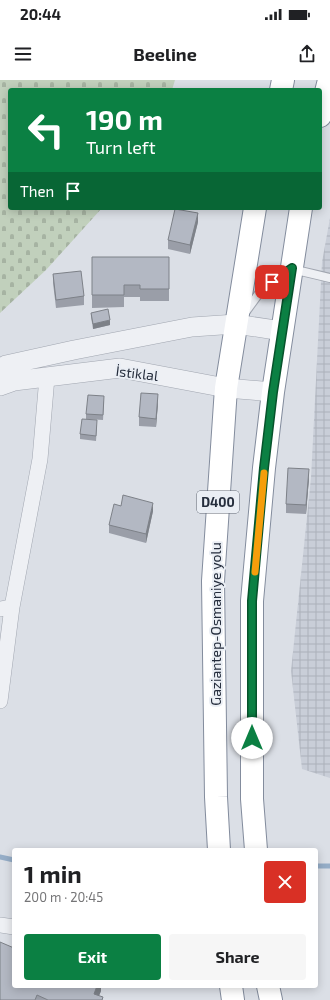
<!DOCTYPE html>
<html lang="en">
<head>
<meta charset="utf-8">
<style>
	:root { --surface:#fff; --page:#f6f6f6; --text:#202124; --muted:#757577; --accent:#0b8043 }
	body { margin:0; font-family:"Exo 2",sans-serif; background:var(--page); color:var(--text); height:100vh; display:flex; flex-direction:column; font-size:15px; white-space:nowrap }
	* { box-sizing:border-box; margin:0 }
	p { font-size:13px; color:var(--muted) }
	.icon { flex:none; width:22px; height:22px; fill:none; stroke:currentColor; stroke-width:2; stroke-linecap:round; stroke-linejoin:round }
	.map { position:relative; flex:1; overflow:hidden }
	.sheet { position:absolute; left:12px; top:768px; width:306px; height:140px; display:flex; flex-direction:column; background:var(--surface); border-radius:4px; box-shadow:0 2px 10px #0003 }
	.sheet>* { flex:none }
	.banner { position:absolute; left:8px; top:8px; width:314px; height:122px; border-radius:4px; box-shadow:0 2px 10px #0003; background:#0b8043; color:#fff; overflow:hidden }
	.pin { position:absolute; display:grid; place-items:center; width:34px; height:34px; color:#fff; margin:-17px; border-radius:8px; box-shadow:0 2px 6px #0006 }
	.me { position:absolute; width:44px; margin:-22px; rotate:0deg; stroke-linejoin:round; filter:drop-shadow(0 0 3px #0008) }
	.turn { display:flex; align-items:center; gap:14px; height:84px; padding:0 12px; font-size:18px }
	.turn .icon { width:52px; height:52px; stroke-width:2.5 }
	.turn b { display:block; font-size:28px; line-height:34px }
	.then { display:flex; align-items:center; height:38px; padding:0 12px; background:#0003; gap:8px; font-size:15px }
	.round { display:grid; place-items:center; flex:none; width:42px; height:42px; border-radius:4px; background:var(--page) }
	.overview { display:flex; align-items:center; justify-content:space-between; height:68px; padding:0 12px }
	h1 { font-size:24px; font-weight:700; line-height:30px }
	.action { display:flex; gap:8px; margin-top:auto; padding:8px 12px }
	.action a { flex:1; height:46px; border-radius:4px; background:var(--accent); color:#fff; font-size:16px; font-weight:700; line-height:46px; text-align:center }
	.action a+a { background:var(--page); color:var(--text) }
	.status { display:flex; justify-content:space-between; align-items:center; height:28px; padding:0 20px; background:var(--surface); direction:ltr }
	.status svg { height:11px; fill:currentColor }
	header { display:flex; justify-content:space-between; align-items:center; height:52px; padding:0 12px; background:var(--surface); font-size:18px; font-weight:700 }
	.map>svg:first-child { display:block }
</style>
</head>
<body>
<div class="status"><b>20:44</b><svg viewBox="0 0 49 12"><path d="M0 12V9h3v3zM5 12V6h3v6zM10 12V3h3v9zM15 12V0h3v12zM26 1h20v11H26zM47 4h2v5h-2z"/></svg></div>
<header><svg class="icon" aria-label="menu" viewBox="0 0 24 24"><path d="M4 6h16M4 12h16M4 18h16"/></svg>Beeline<svg class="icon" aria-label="share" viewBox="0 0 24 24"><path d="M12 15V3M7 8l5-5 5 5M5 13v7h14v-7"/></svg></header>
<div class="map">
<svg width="330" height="920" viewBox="0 0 330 920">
	<defs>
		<pattern id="industrial-grid" width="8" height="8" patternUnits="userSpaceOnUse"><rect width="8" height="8" fill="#c9ced8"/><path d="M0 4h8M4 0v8" fill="none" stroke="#acb1ba"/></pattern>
		<pattern id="cemetery-stones" width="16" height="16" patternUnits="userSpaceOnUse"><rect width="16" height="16" fill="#c1d0bc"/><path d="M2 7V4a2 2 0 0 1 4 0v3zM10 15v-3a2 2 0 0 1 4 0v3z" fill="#a6b3a2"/></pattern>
	</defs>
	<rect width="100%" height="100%" fill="#dbdfe6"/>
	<path fill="url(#industrial-grid)" d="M330,138V698L302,689L291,591L311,398L322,182Z"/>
	<path fill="url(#cemetery-stones)" d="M0,0H175L172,10H10V128H102L46,190L0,233Z"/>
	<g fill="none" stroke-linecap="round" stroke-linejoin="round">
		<path stroke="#95adc7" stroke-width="5" d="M0,777L14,780
			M316,786H330"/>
		<g stroke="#a1a6b0" stroke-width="10">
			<path id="service" d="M244,234L263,208L292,189L330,198"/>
		</g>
		<g stroke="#a1a6b0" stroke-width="16">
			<path id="minor" d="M0,529L12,527L40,379L47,297
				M0,621L12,527
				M0,845L14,847"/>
		</g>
		<g stroke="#a1a6b0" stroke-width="20">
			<path id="tertiary" d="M0,288L6,285L74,270L192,247L236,244L282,251
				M0,306L14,301L120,288L226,308L273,312"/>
		</g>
		<g stroke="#838c9d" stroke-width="24">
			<path id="trunk" d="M281,10L283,0
				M320,36L329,0
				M219,770L216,717L213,501L226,308L255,128
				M256,770L252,719V521L264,388L273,312L301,128
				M231,906L233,920
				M268,906L271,920"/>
		</g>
		<use href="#service" stroke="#eef0f4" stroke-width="8"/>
		<use href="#minor" stroke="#eef0f4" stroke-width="15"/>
		<use href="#tertiary" stroke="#eef0f4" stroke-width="19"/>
		<use href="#trunk" stroke="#fff" stroke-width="22"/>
	</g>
	<path fill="#9a9ea8" d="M198,142L190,174L168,169V160Z
		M92,177H169V221H140V217H124V227L92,228Z
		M53,194L84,216V225L56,228L53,203Z
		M91,233L110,245L93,249L91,237Z
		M104,321L103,340L86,339V334Z
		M158,323L156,347L139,346V337Z
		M97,345L96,361L80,359V354Z
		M309,398L306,434L286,433V424Z
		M121,426L153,431L146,463L109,453V445Z
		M101,906V911L99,916L103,920H0Z"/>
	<path fill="#7d8188" d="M198,133V142L190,174V165Z
		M110,240V245L93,249V244Z
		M158,314V323L156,347V339Z
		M309,389V398L306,434V425Z
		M153,423V431L146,463V454Z
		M97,906H101V911L97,920L94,914Z"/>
	<path fill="#b3b8c3" stroke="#7d8188" d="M175,129L198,133L190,165L168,160Z
		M92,177H169V209H140V205H124V215H92Z
		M81,191L84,216L56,220L53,194Z
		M108,229L110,240L93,244L91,233Z
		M141,313L158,314L156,339L139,337Z
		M88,315L104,316L103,335L86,334Z
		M82,339L97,340L96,356L80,354Z
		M288,388L309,389L306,425L286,424Z
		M123,415L153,423L146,454L109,445L114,424L121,426Z
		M0,862L14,868V906H97L94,914L103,917L102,920H48L37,915L35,920H0Z"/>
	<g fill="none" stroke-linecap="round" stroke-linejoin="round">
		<g stroke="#07532c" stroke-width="10">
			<path id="route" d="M252,658V521L264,388L273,312L292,188L272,202"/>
		</g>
		<use href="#route" stroke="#0b8043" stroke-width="7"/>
		<path stroke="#f59e0b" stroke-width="7" d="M255,492L264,393"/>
	</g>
	<g text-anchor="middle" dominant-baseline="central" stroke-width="4" stroke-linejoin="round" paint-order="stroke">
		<rect fill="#eaeef4" stroke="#606773" stroke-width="1" x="197" y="411" width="42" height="22" rx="3"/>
		<g font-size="13" font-weight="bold" fill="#252d3c">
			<text x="218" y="422">D400</text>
		</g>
		<g font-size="14" fill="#252d3c" stroke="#eaeef4">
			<text transform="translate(137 293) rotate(7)">İstiklal</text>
			<text transform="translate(215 544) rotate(-90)">Gaziantep-Osmaniye yolu</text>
		</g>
	</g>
</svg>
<div class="pin" style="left:272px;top:202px;background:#d93025"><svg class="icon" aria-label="arrive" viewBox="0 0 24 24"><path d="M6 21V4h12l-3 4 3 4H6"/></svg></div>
<svg class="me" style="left:252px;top:658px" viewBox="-20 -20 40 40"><circle r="19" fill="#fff"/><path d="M0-13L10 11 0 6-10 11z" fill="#0b8043"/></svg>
<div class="banner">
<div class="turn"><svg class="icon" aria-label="left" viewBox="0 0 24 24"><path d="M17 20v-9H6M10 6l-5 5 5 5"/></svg><div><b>190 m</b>Turn left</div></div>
<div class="then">Then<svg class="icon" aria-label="arrive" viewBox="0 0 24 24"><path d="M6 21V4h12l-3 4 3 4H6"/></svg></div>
</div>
<section class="sheet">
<div class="overview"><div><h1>1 min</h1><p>200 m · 20:45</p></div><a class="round" style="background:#d93025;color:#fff"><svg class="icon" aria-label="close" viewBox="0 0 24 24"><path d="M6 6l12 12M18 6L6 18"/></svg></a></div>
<div class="action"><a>Exit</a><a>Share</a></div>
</section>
</div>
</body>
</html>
